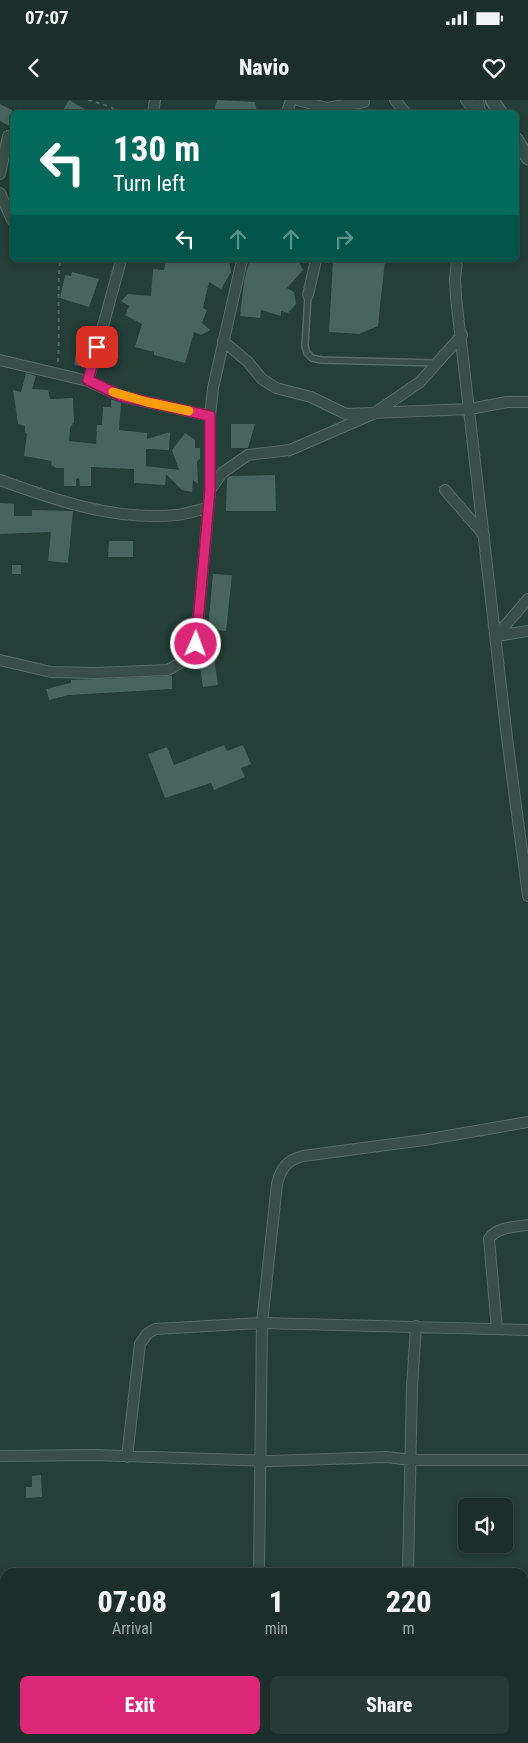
<!DOCTYPE html>
<html lang="en">
<head>
<meta charset="utf-8">
<style>
	:root { --surface:#1b2e2a; --page:#283a36; --text:#f1f3f6; --muted:#a0a8a8; --line:#394a47; --accent:#db2777 }
	body { margin:0; font-family:"Roboto Condensed",sans-serif; background:var(--page); color:var(--text); height:100vh; display:flex; flex-direction:column; font-size:19px; white-space:nowrap }
	* { box-sizing:border-box; margin:0 }
	p { font-size:16px; color:var(--muted) }
	.icon { flex:none; width:28px; height:28px; fill:none; stroke:currentColor; stroke-width:2; stroke-linecap:round; stroke-linejoin:round }
	.map { position:relative; flex:1; overflow:hidden }
	.sheet { position:absolute; left:0px; top:1468px; width:529px; height:176px; display:flex; flex-direction:column; background:var(--surface); border-radius:15px 15px 0 0; box-shadow:0 2px 8px #0003,0 0 0 1px var(--line) }
	.sheet>* { flex:none }
	.guide { position:absolute; left:10px; top:10px; width:509px; height:152px; border-radius:8px; box-shadow:0 2px 8px #0003,0 0 0 1px var(--line); background:#00695c; color:#fff; overflow:hidden }
	.buttons { position:absolute; left:458px; top:1398px; display:grid; gap:10px }
	.buttons a { display:grid; place-items:center; width:55px; height:55px; border-radius:8px; background:var(--surface); box-shadow:0 2px 8px #0003,0 0 0 1px var(--line); font-size:25px }
	.pin { position:absolute; display:grid; place-items:center; width:42px; height:42px; color:#fff; margin:-21px; border-radius:10px; box-shadow:0 2px 8px #0006 }
	.me { position:absolute; width:55px; margin:-28px; rotate:2deg; stroke-linejoin:round; filter:drop-shadow(0 0 4px #0008) }
	.turn { display:flex; align-items:center; gap:18px; height:105px; padding:0 20px; font-size:22px }
	.turn .icon { width:65px; height:65px; stroke-width:2.5 }
	.turn b { display:block; font-size:35px; line-height:42px }
	.lanes { display:flex; align-items:center; height:48px; padding:0 20px; background:#0003; justify-content:center; gap:25px; direction:ltr }
	.lanes .off { opacity:.35 }
	.eta { display:flex; justify-content:space-evenly; align-items:center; height:85px; text-align:center }
	.eta b { font-size:30px; font-weight:800; line-height:35px }
	.primary-button { display:flex; gap:10px; margin-top:auto; padding:10px 20px }
	.primary-button a { flex:1; height:58px; border-radius:8px; background:var(--accent); color:#fff; font-size:20px; font-weight:800; line-height:58px; text-align:center }
	.primary-button a+a { background:var(--page); color:var(--text) }
	.status { display:flex; justify-content:space-between; align-items:center; height:35px; padding:0 25px; background:var(--surface); direction:ltr }
	.status svg { height:14px; fill:currentColor }
	header { display:flex; justify-content:space-between; align-items:center; height:65px; padding:0 20px; background:var(--surface); font-size:22px; font-weight:800 }
	.map>svg:first-child { display:block }
</style>
</head>
<body>
<div class="status"><b>07:07</b><svg viewBox="0 0 49 12"><path d="M0 12V9h3v3zM5 12V6h3v6zM10 12V3h3v9zM15 12V0h3v12zM26 1h20v11H26zM47 4h2v5h-2z"/></svg></div>
<header><svg class="icon" aria-label="back" viewBox="0 0 24 24"><path d="M15 5l-7 7 7 7"/></svg>Navio<svg class="icon" aria-label="heart" viewBox="0 0 24 24"><path d="M12 20l-8-8c-3-5 5-10 8-4 3-6 11-1 8 4z"/></svg></header>
<div class="map">
<svg width="528" height="1643" viewBox="0 0 528 1643">
	<rect width="100%" height="100%" fill="#243e38"/>
	<path fill="#47645f" d="M69,0L90,12H62Z
		M217,0L255,2L257,12H214Z
		M0,4L12,10V27L0,21Z
		M166,160H229L231,172L221,189L209,182L203,208L207,210L202,223L210,230L201,235L194,232L185,263L154,255V252L135,247L142,224L125,215L129,206L121,201L128,194L151,196L153,169L164,170Z
		M252,160H298L303,170L287,188L294,192L296,204L288,213L281,211V216L261,210L260,218L240,216L244,181L249,162Z
		M333,160H385L378,226L359,234L329,232Z
		M72,172L99,179L89,207L60,198L65,175L71,176Z
		M79,233L93,236L85,267L74,265Z
		M26,273L36,276L32,289L48,290L50,299L73,298L74,322L70,328L69,341L96,344L97,325H102L103,307H111V300H113L121,303L119,330L147,333V339L170,332L169,350L146,349V366L179,370L172,350L185,333L195,340V348H200V359L197,361L198,384L193,380L192,392L182,390L166,374L165,385L134,383V369L91,367V386H80L79,378L76,379V386H64V368H56L51,365L52,361L24,356L27,334L25,332V326L18,324L13,290L21,292Z
		M231,324H255L248,348H231Z
		M275,375L276,411H226L227,378L230,376Z
		M0,403L14,404V416H32V410L73,411L68,463L48,461L51,432L0,434Z
		M109,441H133V457H108Z
		M12,465H21V474H12Z
		M213,474L232,475L226,531L208,529Z
		M212,542L218,585L203,587L198,553L203,543Z
		M172,576V589L69,595L49,600L46,589L71,583V580Z
		M224,645L227,651L243,645L251,664L241,668L245,677L214,690L211,683L165,698L148,654L167,647L174,665Z
		M41,1375L42,1397L26,1398V1387H32V1376Z"/>
	<g fill="none" stroke-linecap="round" stroke-linejoin="round">
		<g stroke="#566c67" stroke-width="8">
			<path id="service" d="M308,195L305,246L307,253L312,258L321,260L436,263"/>
		</g>
		<g stroke="#566c67" stroke-width="12">
			<path id="minor" d="M298,0L326,8L364,2V0
				M395,0L405,12
				M466,0L475,12
				M478,0L480,12
				M153,12L155,0
				M287,12L291,0
				M0,74L8,36
				M0,93L12,120
				M457,160L455,179L456,198L507,638L528,796
				M308,195L316,160
				M223,241L248,262L262,279L276,288L311,297L346,314L470,309L507,302H528
				M0,260L88,281L121,296L147,302L210,316
				M88,281L121,160
				M0,380C57,401 116,421 177,415C187,414 198,410 207,408
				M210,390L222,373L248,355L290,350L373,314L420,282L462,235
				M445,390L484,435
				M496,536L528,499
				M496,536L528,531
				M0,560L51,572L95,573L168,570L180,563L196,544L210,390V316L213,288L242,160
				M497,1229L489,1139C496,1127 515,1127 528,1125
				M0,1356L94,1355L271,1361L387,1357L411,1360H528
				M127,1357L140,1244L147,1234L155,1229L262,1223L528,1230
				M259,1472L262,1223L277,1084C281,1068 287,1060 303,1056L424,1040L528,1022
				M408,1472L412,1287L416,1226
				M0,1497H5
				M524,1506H528
				M108,1643V1639
				M254,1643V1639
				M393,1643L395,1639"/>
		</g>
		<g stroke="#566c67" stroke-width="15">
			<path id="tertiary" d="M492,0L500,12
				M516,39L528,58"/>
		</g>
		<path stroke="#4e6757" stroke-width="2" stroke-dasharray="4 4" stroke-linecap="butt" d="M88,0L111,7L116,12
			M58,262C60,228 57,194 60,160"/>
		<use href="#service" stroke="#374e49" stroke-width="5"/>
		<use href="#minor" stroke="#374e49" stroke-width="10"/>
		<use href="#tertiary" stroke="#374e49" stroke-width="12"/>
	</g>
	<g fill="none" stroke-linecap="round" stroke-linejoin="round">
		<g stroke="#8e194d" stroke-width="12">
			<path id="route" d="M97,247L88,280L121,296L210,316V390L196,544"/>
		</g>
		<use href="#route" stroke="#db2777" stroke-width="9"/>
		<path stroke="#f59e0b" stroke-width="9" d="M113,292L147,302L189,311"/>
	</g>
</svg>
<div class="buttons">
<a><svg class="icon" aria-label="sound" viewBox="0 0 24 24"><path d="M4 9h4l5-4v14l-5-4H4zM17 9q2 3 0 6"/></svg></a>
</div>
<div class="pin" style="left:97px;top:247px;background:#d93025"><svg class="icon" aria-label="arrive" viewBox="0 0 24 24"><path d="M6 21V4h12l-3 4 3 4H6"/></svg></div>
<svg class="me" style="left:196px;top:544px" viewBox="-20 -20 40 40"><circle r="17" fill="#db2777" stroke="#fff" stroke-width="3"/><path d="M0-11L8 9 0 5-8 9z" fill="#fff"/></svg>
<div class="guide">
<div class="turn"><svg class="icon" aria-label="left" viewBox="0 0 24 24"><path d="M17 20v-9H6M10 6l-5 5 5 5"/></svg><div><b>130 m</b>Turn left</div></div>
<div class="lanes"><svg class="icon" aria-label="left" viewBox="0 0 24 24"><path d="M17 20v-9H6M10 6l-5 5 5 5"/></svg><svg class="icon off" aria-label="ahead" viewBox="0 0 24 24"><path d="M12 20V5M6 11l6-6 6 6"/></svg><svg class="icon off" aria-label="ahead" viewBox="0 0 24 24"><path d="M12 20V5M6 11l6-6 6 6"/></svg><svg class="icon off" aria-label="right" viewBox="0 0 24 24"><path d="M7 20v-9h11M14 6l5 5-5 5"/></svg></div>
</div>
<section class="sheet">
<div class="eta">
<div><b>07:08</b><p>Arrival</p></div>
<div><b>1</b><p>min</p></div>
<div><b>220</b><p>m</p></div>
</div>
<div class="primary-button"><a>Exit</a><a>Share</a></div>
</section>
</div>
</body>
</html>
